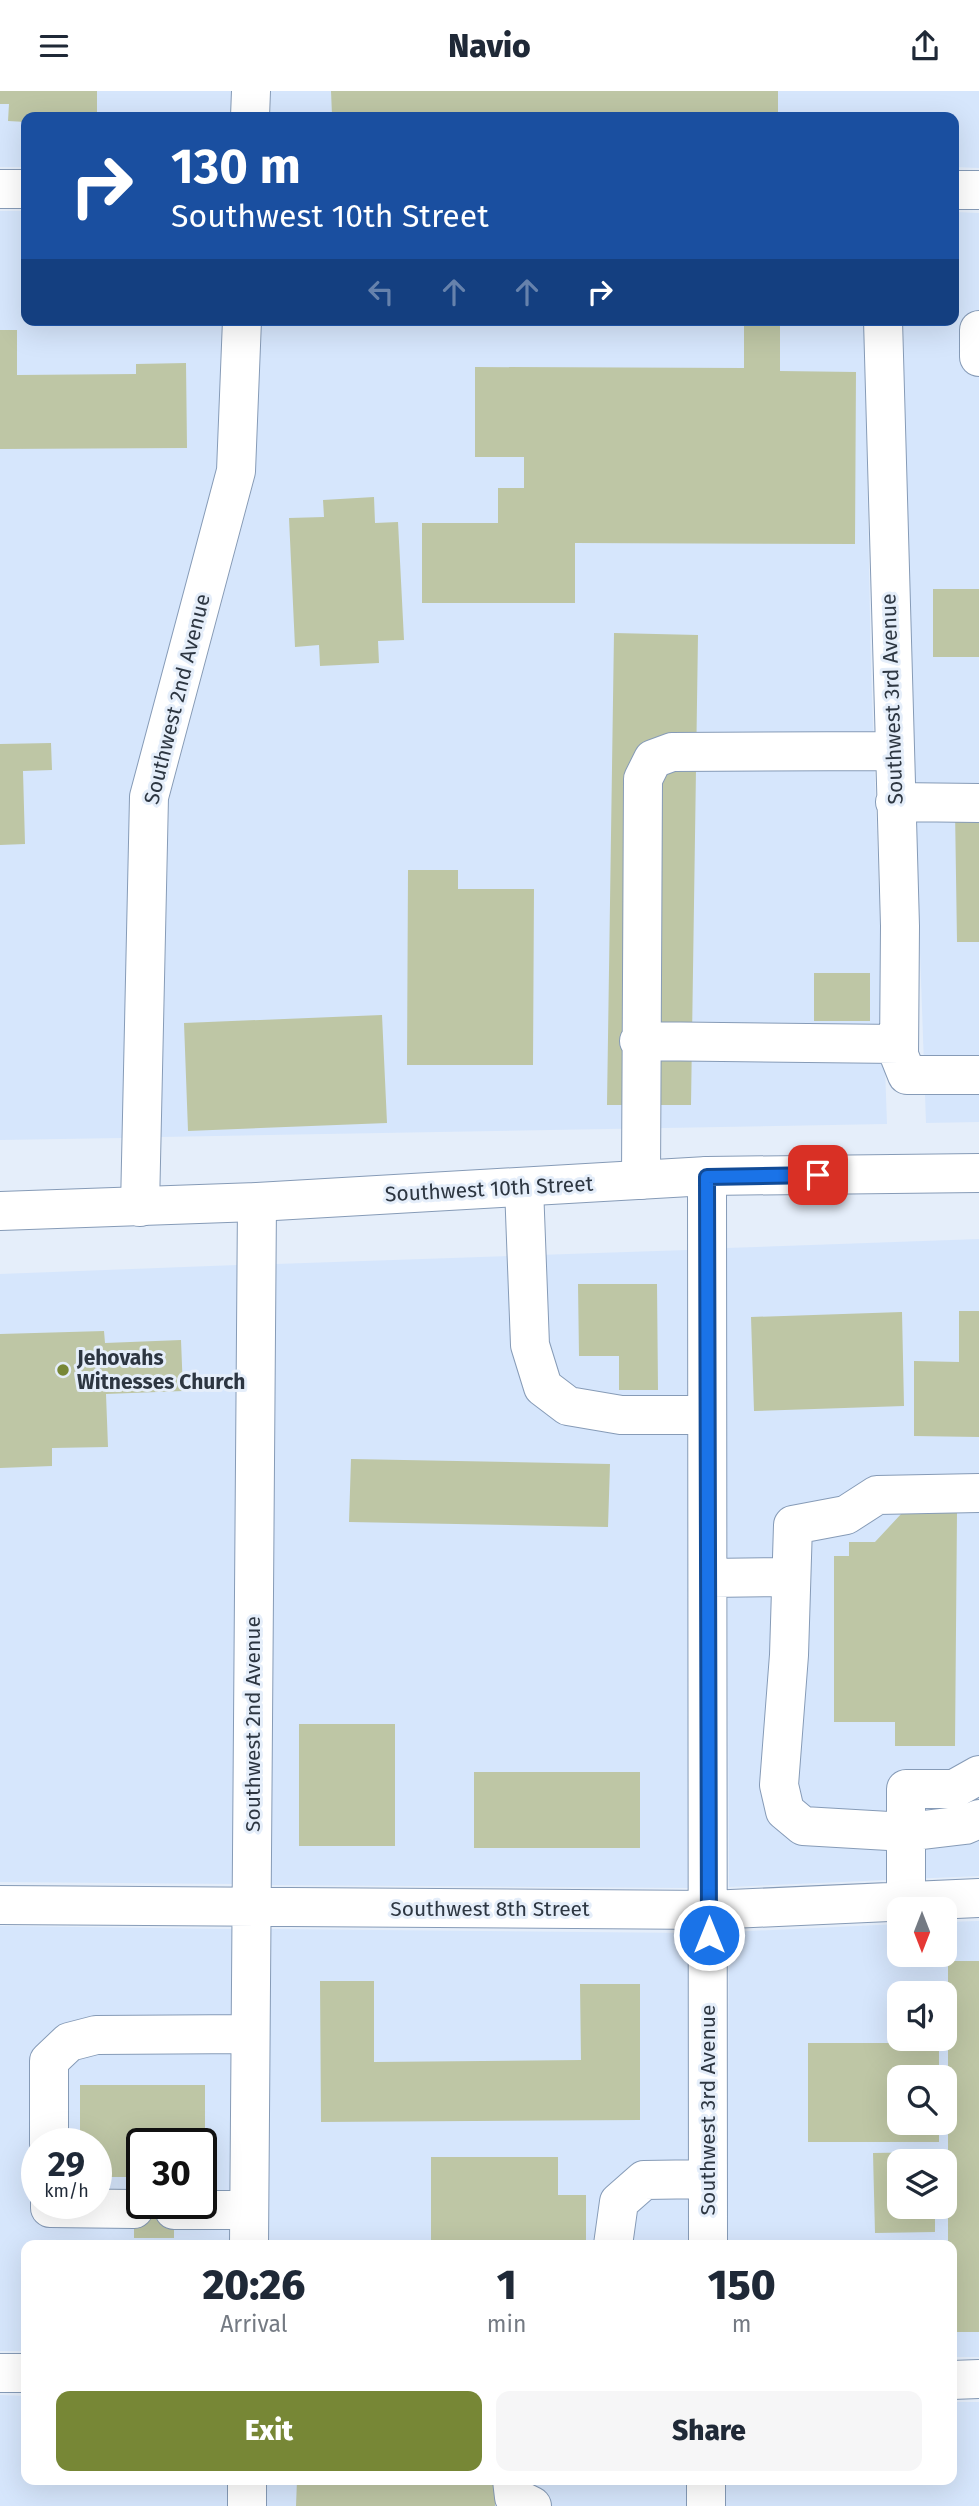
<!DOCTYPE html>
<html lang="en">
<head>
<meta charset="utf-8">
<style>
	:root { --surface:#fff; --page:#f6f6f7; --text:#1f2937; --muted:#747a83; --accent:#778736 }
	body { margin:0; font-family:"Fira Sans",sans-serif; background:var(--page); color:var(--text); height:100vh; display:flex; flex-direction:column; font-size:26px; white-space:nowrap }
	* { box-sizing:border-box; margin:0 }
	p { font-size:23px; color:var(--muted) }
	.icon { flex:none; width:38px; height:38px; fill:none; stroke:currentColor; stroke-width:2; stroke-linecap:round; stroke-linejoin:round }
	.map { position:relative; flex:1; overflow:hidden }
	.sheet { position:absolute; left:21px; top:2149px; width:936px; height:245px; display:flex; flex-direction:column; background:var(--surface); border-radius:14px; box-shadow:0 7px 28px #0002 }
	.sheet>* { flex:none }
	.top-card { position:absolute; left:21px; top:21px; width:938px; height:214px; border-radius:14px; box-shadow:0 7px 28px #0002; background:#1a4fa0; color:#fff; overflow:hidden }
	.needle { width:46px; rotate:180deg }
	.controls { position:absolute; left:887px; top:1806px; display:grid; gap:14px }
	.controls a { display:grid; place-items:center; width:70px; height:70px; border-radius:14px; background:var(--surface); box-shadow:0 7px 28px #0002; font-size:35px }
	.speed { position:absolute; left:21px; top:2037px; display:flex; gap:14px; font-size:35px; font-weight:700; text-align:center }
	.speed>* { display:grid; place-content:center; width:91px; height:91px; border-radius:50%; background:var(--surface); box-shadow:0 7px 28px #0002; line-height:1 }
	.speed small { font-size:18px; font-weight:400 }
	.speed .limit { border:4px solid #111; border-radius:10px; background:#fff; color:#111 }
	.pin { position:absolute; display:grid; place-items:center; width:60px; height:60px; color:#fff; margin:-30px; border-radius:14px; box-shadow:0 4px 10px #0006 }
	.me { position:absolute; width:77px; margin:-38px; rotate:0deg; stroke-linejoin:round; filter:drop-shadow(0 0 5px #0008) }
	.turn { display:flex; align-items:center; gap:24px; height:147px; padding:0 35px; font-size:32px }
	.turn .icon { width:91px; height:91px; stroke-width:2.5 }
	.turn b { display:block; font-size:49px; line-height:60px }
	.lanes { display:flex; align-items:center; height:66px; padding:0 35px; background:#0003; justify-content:center; gap:35px; direction:ltr }
	.lanes .off { opacity:.35 }
	.eta { display:flex; justify-content:space-evenly; align-items:center; height:119px; text-align:center }
	.eta b { font-size:42px; font-weight:800; line-height:49px }
	.primary-button { display:flex; gap:14px; margin-top:auto; padding:14px 35px }
	.primary-button a { flex:1; height:80px; border-radius:14px; background:var(--accent); color:#fff; font-size:28px; font-weight:800; line-height:80px; text-align:center }
	.primary-button a+a { background:var(--page); color:var(--text) }
	header { display:flex; justify-content:space-between; align-items:center; height:91px; padding:0 35px; background:var(--surface); font-size:32px; font-weight:800 }
	.map>svg:first-child { display:block }
</style>
</head>
<body>
<header><svg class="icon" aria-label="menu" viewBox="0 0 24 24"><path d="M4 6h16M4 12h16M4 18h16"/></svg>Navio<svg class="icon" aria-label="share" viewBox="0 0 24 24"><path d="M12 15V3M7 8l5-5 5 5M5 13v7h14v-7"/></svg></header>
<div class="map">
<svg width="979" height="2415" viewBox="0 0 979 2415">
	<rect width="100%" height="100%" fill="#e5eefa"/>
	<path fill="#d6e6fc" fill-rule="evenodd" d="M0,0H232L231,26H26V76H0Z
		M271,0H979V77L954,76V26H270Z
		M0,120H26V229H222L217,376L130,705L122,1047L0,1049Z
		M954,121L979,122V1031L926,1032L910,574L903,229H954Z
		M261,229H864L871,575L887,1033L161,1046L169,709L255,387Z
		M979,1148V1785L729,1796L726,1157Z
		M687,1159L689,1797L271,1794L276,1173Z
		M237,1174L232,1793L0,1791V1183Z
		M979,1830V2266H952V2154H727L729,1841L899,1833L900,1864H945V1831ZM900,1902H945V1948H900ZM900,1986H945V2032H900ZM900,2070H945V2116H900Z
		M0,1835L232,1838L229,2154H26V2260H0ZM37,2053H96V2112H37ZM142,2053H201V2112H142Z
		M271,1838L689,1842L688,2154H268Z
		M0,2304L26,2305V2389H228V2415H0Z
		M952,2311H979V2415H726V2389H952Z
		M267,2389H687V2415H267Z"/>
	<path fill="#bec6a5" d="M0,0H97V22L82,21V26H26V31L8,30L9,13H0Z
		M331,0H778V23L332,24Z
		M744,232H780V280L856,281L855,453L575,452V512H422V432H498V397H524V366H475V276L744,277Z
		M0,239H17V284L136,283V273L186,272L187,357L0,358Z
		M374,406L375,432L398,431L404,549L378,550L379,572L320,575L319,554L295,556L289,427L324,426L323,409Z
		M933,498H979V566H933Z
		M614,542L698,544L691,1014H607Z
		M51,652L52,679L23,680L25,753L0,754V653Z
		M955,719H979V851H957Z
		M408,779H458V798H534L533,974H407Z
		M814,882H870V930H814Z
		M382,924L387,1032L188,1040L184,932Z
		M578,1193H657L658,1299H619V1265H579Z
		M959,1220H979V1346L914,1345V1270L959,1271Z
		M902,1221L904,1315L754,1320L751,1226Z
		M104,1240L105,1252L181,1249L183,1300L106,1303L108,1356L52,1357V1375L0,1377V1243Z
		M351,1368L610,1373L608,1436L349,1431Z
		M902,1422H957L955,1655H895V1631H834V1465H849V1451H875Z
		M299,1633H395V1755H299Z
		M474,1681H640V1757H474Z
		M948,1870H979V2241H952V2154H948Z
		M320,1890H374V1971L581,1969L580,1893H640V2029L321,2031Z
		M808,1952H939V1986H900V2032H939V2051H808Z
		M80,1994H205V2086H201V2053H142V2112H174V2147H134V2086H96V2053H80Z
		M934,2061V2070H900V2116H935V2141L875,2142L873,2062Z
		M431,2066H558V2104H586V2154H431Z
		M297,2389H496L495,2415H296Z"/>
	<g fill="none" stroke-linecap="round" stroke-linejoin="round">
		<g stroke="#869bb7" stroke-width="40">
			<path id="minor" d="M250,26L251,0
				M0,98H26
				M954,99H979
				M883,229L900,835L899,964L907,984H979
				M979,239V266
				M895,711L979,712
				M639,950L899,953
				M707,1085L708,2154
				M641,1089L643,688L653,668L672,661L894,660
				M524,1096L530,1254L543,1296L568,1315L621,1324H707
				M140,1116L149,706L236,380L242,229
				M979,1402L877,1404L846,1424L793,1434L789,1564L779,1694L785,1720L803,1735L906,1741L965,1734L979,1728
				M708,1487L791,1486
				M906,1811V1698H954L979,1684
				M0,1814L709,1819L979,1807
				M49,2053V1970L69,1951L96,1944L250,1943
				M50,2112V2117L134,2118
				M174,2119H249
				M249,2154L257,1111
				M613,2154L619,2111L644,2089L708,2088
				M0,2282H26
				M952,2289L979,2288
				M512,2389L514,2406L532,2415
				M247,2415V2389
				M706,2415V2389"/>
		</g>
		<g stroke="#869bb7" stroke-width="40">
			<path id="major" d="M0,1120L257,1111L707,1085L979,1082"/>
		</g>
		<use href="#minor" stroke="#fff" stroke-width="38"/>
		<use href="#major" stroke="#fff" stroke-width="38"/>
	</g>
	<g fill="none" stroke-linecap="round" stroke-linejoin="round">
		<g stroke="#114b97" stroke-width="18">
			<path id="route" d="M709,1844L707,1086L818,1084"/>
		</g>
		<use href="#route" stroke="#1a73e8" stroke-width="12"/>
	</g>
	<circle fill="#778736" stroke="#e5eefa" stroke-width="2.5" cx="63" cy="1279" r="7"/>
	<g text-anchor="middle" dominant-baseline="central" stroke-width="6" stroke-linejoin="round" paint-order="stroke">
		<g font-size="21" fill="#2d3641" stroke="#e5eefa">
			<text transform="translate(177 608) rotate(-76)">Southwest 2nd Avenue</text>
			<text transform="translate(892 608) rotate(-92)">Southwest 3rd Avenue</text>
			<text transform="translate(489 1098) rotate(-3)">Southwest 10th Street</text>
			<text transform="translate(253 1633) rotate(-90)">Southwest 2nd Avenue</text>
			<text x="490" y="1818">Southwest 8th Street</text>
			<text transform="translate(708 2019) rotate(-90)">Southwest 3rd Avenue</text>
		</g>
		<g font-size="21" font-weight="bold" fill="#2d3641" stroke="#e5eefa" text-anchor="start">
			<text x="77" y="1267">Jehovahs<tspan x="77" dy="24">Witnesses Church</tspan></text>
		</g>
	</g>
</svg>
<div class="controls">
<a><svg class="needle" viewBox="-14 -14 28 28"><path d="M0-13l5 13h-10z" fill="#e53935"/><path d="M0 13l5-13h-10z" fill="#747a83"/></svg></a>
<a><svg class="icon" aria-label="sound" viewBox="0 0 24 24"><path d="M4 9h4l5-4v14l-5-4H4zM17 9q2 3 0 6"/></svg></a>
<a><svg class="icon" aria-label="search" viewBox="0 0 24 24"><circle cx="10" cy="10" r="6"/><path d="M15 15l6 6"/></svg></a>
<a><svg class="icon" aria-label="layers" viewBox="0 0 24 24"><path d="M12 4l9 5-9 5-9-5zM3 14l9 5 9-5"/></svg></a>
</div>
<div class="speed"><div>29<small>km/h</small></div><div class="limit">30</div></div>
<div class="pin" style="left:818px;top:1084px;background:#d93025"><svg class="icon" aria-label="arrive" viewBox="0 0 24 24"><path d="M6 21V4h12l-3 4 3 4H6"/></svg></div>
<svg class="me" style="left:709px;top:1844px" viewBox="-20 -20 40 40"><circle r="17" fill="#1a73e8" stroke="#fff" stroke-width="3"/><path d="M0-11L8 9 0 5-8 9z" fill="#fff"/></svg>
<div class="top-card">
<div class="turn"><svg class="icon" aria-label="right" viewBox="0 0 24 24"><path d="M7 20v-9h11M14 6l5 5-5 5"/></svg><div><b>130 m</b>Southwest 10th Street</div></div>
<div class="lanes"><svg class="icon off" aria-label="left" viewBox="0 0 24 24"><path d="M17 20v-9H6M10 6l-5 5 5 5"/></svg><svg class="icon off" aria-label="ahead" viewBox="0 0 24 24"><path d="M12 20V5M6 11l6-6 6 6"/></svg><svg class="icon off" aria-label="ahead" viewBox="0 0 24 24"><path d="M12 20V5M6 11l6-6 6 6"/></svg><svg class="icon" aria-label="right" viewBox="0 0 24 24"><path d="M7 20v-9h11M14 6l5 5-5 5"/></svg></div>
</div>
<section class="sheet">
<div class="eta">
<div><b>20:26</b><p>Arrival</p></div>
<div><b>1</b><p>min</p></div>
<div><b>150</b><p>m</p></div>
</div>
<div class="primary-button"><a>Exit</a><a>Share</a></div>
</section>
</div>
</body>
</html>
